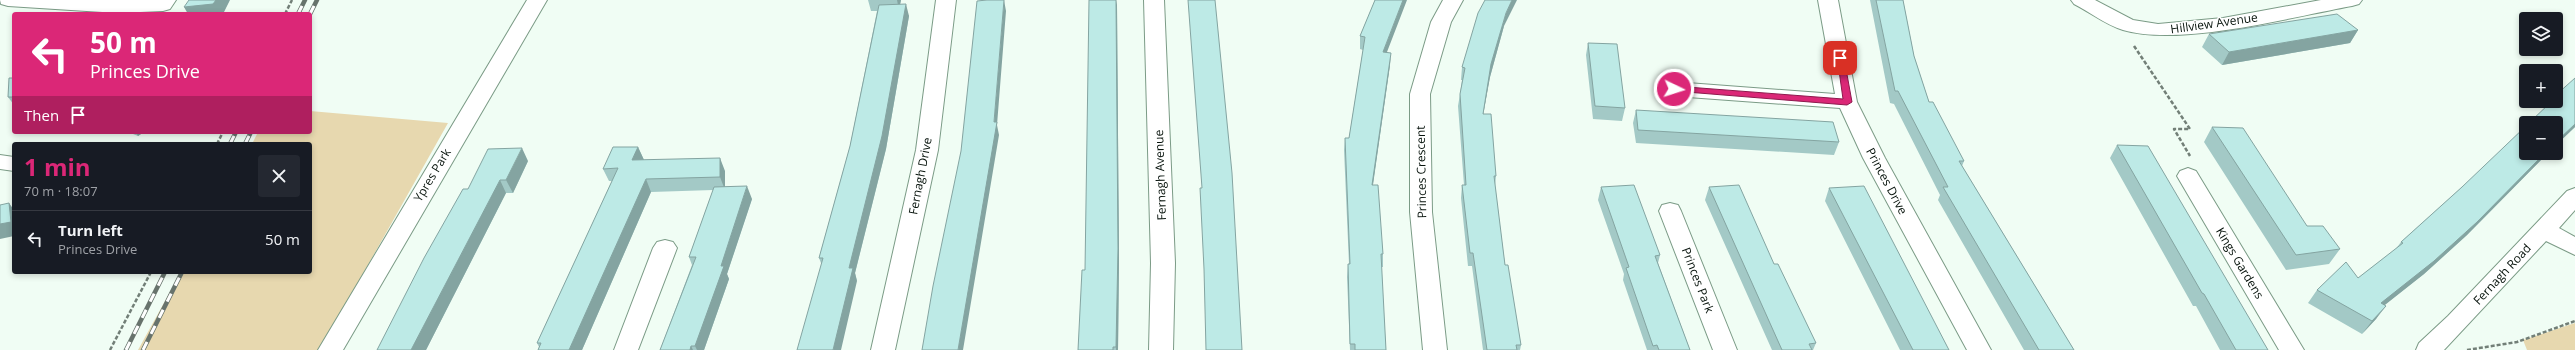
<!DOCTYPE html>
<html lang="en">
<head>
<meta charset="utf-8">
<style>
	:root { --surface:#171b24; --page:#242831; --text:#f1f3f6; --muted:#9ea1a6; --line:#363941; --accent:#db2777 }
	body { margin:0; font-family:"Open Sans",sans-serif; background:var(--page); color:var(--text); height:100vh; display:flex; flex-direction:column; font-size:15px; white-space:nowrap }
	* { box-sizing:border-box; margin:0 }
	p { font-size:13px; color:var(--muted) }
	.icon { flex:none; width:22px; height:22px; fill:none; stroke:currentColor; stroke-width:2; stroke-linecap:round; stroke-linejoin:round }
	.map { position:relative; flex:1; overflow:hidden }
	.side { position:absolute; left:12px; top:142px; width:300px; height:132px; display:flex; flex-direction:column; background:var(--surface); border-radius:4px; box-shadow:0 2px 6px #0003 }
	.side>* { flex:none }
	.hud { position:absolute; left:12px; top:12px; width:300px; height:122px; border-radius:4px; box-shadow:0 2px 6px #0003; background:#db2777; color:#fff; overflow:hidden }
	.buttons { position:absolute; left:2519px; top:12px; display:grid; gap:8px }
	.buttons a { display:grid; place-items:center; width:44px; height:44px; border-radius:4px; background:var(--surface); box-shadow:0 2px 6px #0003; font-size:20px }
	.pin { position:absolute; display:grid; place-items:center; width:34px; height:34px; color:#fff; margin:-17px; border-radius:8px; box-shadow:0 2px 6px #0006 }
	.me { position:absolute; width:44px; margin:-22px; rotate:94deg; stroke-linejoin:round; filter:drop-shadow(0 0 3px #0008) }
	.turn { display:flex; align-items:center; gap:14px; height:84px; padding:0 12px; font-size:18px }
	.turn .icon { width:52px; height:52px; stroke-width:2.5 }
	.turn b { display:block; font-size:28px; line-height:34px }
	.then { display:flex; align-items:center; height:38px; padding:0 12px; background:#0003; gap:8px; font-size:15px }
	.round { display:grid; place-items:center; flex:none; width:42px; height:42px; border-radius:4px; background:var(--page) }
	.overview { display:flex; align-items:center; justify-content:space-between; height:68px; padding:0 12px }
	h1 { font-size:24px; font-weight:700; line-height:30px; color:var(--accent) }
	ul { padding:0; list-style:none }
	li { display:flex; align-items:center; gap:12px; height:56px; padding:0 12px; border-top:1px solid var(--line) }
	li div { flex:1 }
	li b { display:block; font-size:15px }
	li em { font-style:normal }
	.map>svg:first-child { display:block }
</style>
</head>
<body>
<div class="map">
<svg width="2575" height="350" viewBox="0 0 2575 350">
	<rect width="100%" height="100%" fill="#f0fdf4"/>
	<path fill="#e7d8af" d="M310,111L448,123L320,350H138L181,272H310V144H252L258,132H310Z
		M2575,323V350H2527L2523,340Z"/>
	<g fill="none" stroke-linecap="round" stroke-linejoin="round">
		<g stroke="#7b9b86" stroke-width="2">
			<path id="minor" d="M0,0H176L170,9L163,11L118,13L8,6L1,4Z
				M527,0H547L343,350H318Z
				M936,0H956L938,150L895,350H871L916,150Z
				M1144,0H1164L1175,263L1173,350H1149L1151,263Z
				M1443,0H1463L1451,22L1430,94L1432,212L1447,350H1423L1410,212V94L1431,22Z
				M1818,0H1838L1857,102L1885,158L1991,350H1967L1863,158L1840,108L1674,96L1667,94L1664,89L1667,84L1674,82L1835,94Z
				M2071,0H2095L2133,20L2158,24L2223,18L2321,0H2362L2359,4L2352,6C2291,17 2181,47 2123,30C2106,25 2090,12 2074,4Z
				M0,155L14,157V171L0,169Z
				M2188,168L2196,171L2304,350H2279L2177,176L2180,171Z
				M2575,188V210L2559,228L2575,237V255L2546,241L2444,350H2416L2419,343L2448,316L2567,191Z
				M1670,203L1678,205L1681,211L1737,350H1713L1659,211L1662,205Z
				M665,240L673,242L677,248L638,350H614L653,248L657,242Z"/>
		</g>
		<path stroke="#727f77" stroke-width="2.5" stroke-dasharray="4 2" stroke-linecap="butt" d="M285,14L292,0
			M2134,46L2190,129H2174L2190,156
			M217,144L223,132
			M110,350L151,272
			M2467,350L2517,342L2575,321"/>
		<use href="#minor" fill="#fff" fill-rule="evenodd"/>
		<g stroke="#67736c" stroke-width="4.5">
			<path id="rail" d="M298,14L305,0
				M310,14L317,0
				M230,144L236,132
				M245,144L251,132
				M126,350L165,272
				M143,350L182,272"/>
		</g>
		<use href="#rail" stroke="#fff" stroke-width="3" stroke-dasharray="9" stroke-linecap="butt"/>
	</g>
	<path fill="#a3c9c6" d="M868,0H901L900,4L909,16L886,149L855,273L857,281L821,263L819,258L850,146L877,11H871Z
		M1375,0L1390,65L1373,185L1383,254V267H1381L1386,350H1350L1347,277L1348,264H1349L1344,150L1345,138H1349L1363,50L1360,49V36Z
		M1870,0H1903L1914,56L1929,102L1964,161L1962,166L2074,350H2024L1938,200L1940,195L1894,104L1890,103Z
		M1117,5L1119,262L1118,350H1078Z
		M1504,26L1490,77L1483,114L1496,176L1495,186L1505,265L1521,345L1520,350H1483L1472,266H1468L1461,198L1462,185H1464L1458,106L1460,94L1462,80H1461L1462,67Z
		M2358,30L2350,43L2222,65L2202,47L2209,34Z
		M1588,43L1625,108L1622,121L1593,119L1586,55Z
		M14,78V105L8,97Z
		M2550,101H2556L2575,127L2556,145V123L2544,109Z
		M1636,110L1839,142L1834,155L1636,143L1633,123Z
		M2212,127L2307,226L2340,249L2329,264L2286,270L2204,142Z
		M128,132H144L138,136Z
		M2117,145L2268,350H2220L2196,306H2193L2110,158Z
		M638,147L644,160L725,171V187L752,199L727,274L729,279L704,350H660L692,265L689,257L713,190L651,192L582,350H538L539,347L537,343L612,181H609L603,169Z
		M2526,153H2548L2467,235L2424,274L2384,305L2376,319L2362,334L2308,303L2317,290L2358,278L2395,250L2401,242L2462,187Z
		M528,161L513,193H506L426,350H377L468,189Z
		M1601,187L1660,255L1658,263L1690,350H1647L1623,280L1624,274L1598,200Z
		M1709,187L1774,264L1816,343L1813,350H1772L1705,200Z
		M1829,188L1949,350H1900L1825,201Z"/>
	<path fill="#84a4a1" d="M216,0H230L223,14H188L184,7Z
		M897,0H901L899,10Z
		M1004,0L1006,11L997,125L999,135L963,350H958L994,122Z
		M1116,0L1117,5L1119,262L1118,350H1116Z
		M1403,0H1407L1382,65L1383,52Z
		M1512,0H1517L1504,26L1490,77L1481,127L1483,114L1491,64L1506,13Z
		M906,4L909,16L886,149L855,273L857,281L841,350H833L849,268Z
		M2358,30L2350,43L2222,65L2229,52Z
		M1391,53L1390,65L1371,198L1372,185Z
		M2575,124V127L2556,145V142Z
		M136,132H144L138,136Z
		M638,147L644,160H632Z
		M522,148L528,161L513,193L506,180Z
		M2545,153H2548L2467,235L2424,274L2371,316L2381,303Z
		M720,158L725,171V190L720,177Z
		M646,179L651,192L582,350H569Z
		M500,180L506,193L426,350H411Z
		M747,186L752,199L727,274L729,279L704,350H697L695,346Z
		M9,203L14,210V236L0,239V224Z
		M2386,306L2376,319L2362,334L2372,321Z
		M691,346L693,350H690Z"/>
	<path fill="#bdeae6" stroke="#84a4a1" d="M189,0H216L213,4L184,7Z
		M987,0H1004L994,122H997L958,350H922L933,286L961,151L977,1Z
		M1089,0H1116L1118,249L1116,347H1113V350H1078L1082,270H1085Z
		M1188,0H1215L1232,173L1242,350H1206L1204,269L1200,188H1202Z
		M1375,0H1403L1383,52L1391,53L1372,185H1378L1383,254H1381L1386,350H1355V344H1350L1348,264H1350L1345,138H1349L1365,37L1360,36Z
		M1485,0H1512L1506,13L1491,64L1483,114H1491L1496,176H1494L1505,265H1508L1521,345H1516L1517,350H1487L1473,253H1470L1462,185H1466L1460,94L1465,68L1462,67L1478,13Z
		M1876,0H1903L1914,56L1929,102H1933L1964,161H1959L2074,350H2039L1943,187H1948L1898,91H1895Z
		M906,4L882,136L849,268H853L833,350H797L823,258H819L850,146L879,5Z
		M2337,14L2358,30L2229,52L2209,34Z
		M1588,43L1617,44L1625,108L1595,106Z
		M9,78H14V97H8Z
		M2575,78V124L2556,142V123H2529L2552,101H2556V95Z
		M1636,110L1833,122L1839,142L1638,130Z
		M2526,126V153H2545L2477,222L2434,261L2381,303L2386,306L2372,321L2317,290L2346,262L2358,278L2403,243L2401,242L2462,187Z
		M2212,127L2243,128L2307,226H2323L2340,249L2296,255Z
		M2117,145L2148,146L2268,350H2236L2204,294L2202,293Z
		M613,147H638L632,160L720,158V177L646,179L569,350H538L541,343H537L618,168L603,169Z
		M522,148L506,180H500L411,350H377L424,258L463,189H468L488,149Z
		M1634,185L1660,255L1655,256L1690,350H1659L1657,345L1653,346L1626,268L1629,267L1601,187Z
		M1739,185L1774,264H1778L1816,343L1809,344L1812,350H1782L1709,187Z
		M747,186L721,266H724L695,346H691L690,350H660L696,257H689L714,187Z
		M1864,186L1949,350H1913L1829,188Z
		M9,203L11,222L0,224V205Z"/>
	<path fill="#db2777" stroke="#8e194d" d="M1837,56L1844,58L1852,102L1847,105L1674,91L1670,89L1674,86L1843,99Z"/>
	<g text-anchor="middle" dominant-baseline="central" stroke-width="3" stroke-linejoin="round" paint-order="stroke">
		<g font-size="12" fill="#06120b" stroke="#fff">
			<text transform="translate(2214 23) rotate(-8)">Hillview Avenue</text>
			<text transform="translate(1421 172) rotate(-91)">Princes Crescent</text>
			<text transform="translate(432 175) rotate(-59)">Ypres Park</text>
			<text transform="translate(1160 175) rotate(-92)">Fernagh Avenue</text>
			<text transform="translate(920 176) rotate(-79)">Fernagh Drive</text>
			<text transform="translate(1887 181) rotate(62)">Princes Drive</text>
			<text transform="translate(2240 263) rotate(59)">Kings Gardens</text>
			<text transform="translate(2502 274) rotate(-47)">Fernagh Road</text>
			<text transform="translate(1698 280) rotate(69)">Princes Park</text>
		</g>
	</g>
</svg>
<div class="buttons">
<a><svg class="icon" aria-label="layers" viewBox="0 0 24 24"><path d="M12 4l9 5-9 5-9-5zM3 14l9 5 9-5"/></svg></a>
<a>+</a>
<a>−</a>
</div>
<div class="pin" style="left:1840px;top:58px;background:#d93025"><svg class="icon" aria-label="arrive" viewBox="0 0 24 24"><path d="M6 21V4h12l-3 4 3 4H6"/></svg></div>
<svg class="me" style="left:1674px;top:89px" viewBox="-20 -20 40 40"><circle r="17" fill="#db2777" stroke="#fff" stroke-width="3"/><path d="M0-11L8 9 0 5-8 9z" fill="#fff"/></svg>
<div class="hud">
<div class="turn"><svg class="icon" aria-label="left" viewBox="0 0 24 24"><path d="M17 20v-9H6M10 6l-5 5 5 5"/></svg><div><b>50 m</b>Princes Drive</div></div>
<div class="then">Then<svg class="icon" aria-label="arrive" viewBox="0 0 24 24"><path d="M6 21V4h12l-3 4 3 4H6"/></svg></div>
</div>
<section class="side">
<div class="overview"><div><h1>1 min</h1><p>70 m · 18:07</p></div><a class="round"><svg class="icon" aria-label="close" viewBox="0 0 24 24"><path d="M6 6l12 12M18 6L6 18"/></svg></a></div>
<ul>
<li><svg class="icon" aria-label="left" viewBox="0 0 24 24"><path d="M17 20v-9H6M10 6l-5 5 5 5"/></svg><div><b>Turn left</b><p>Princes Drive</p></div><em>50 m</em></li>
</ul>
</section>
</div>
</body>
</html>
